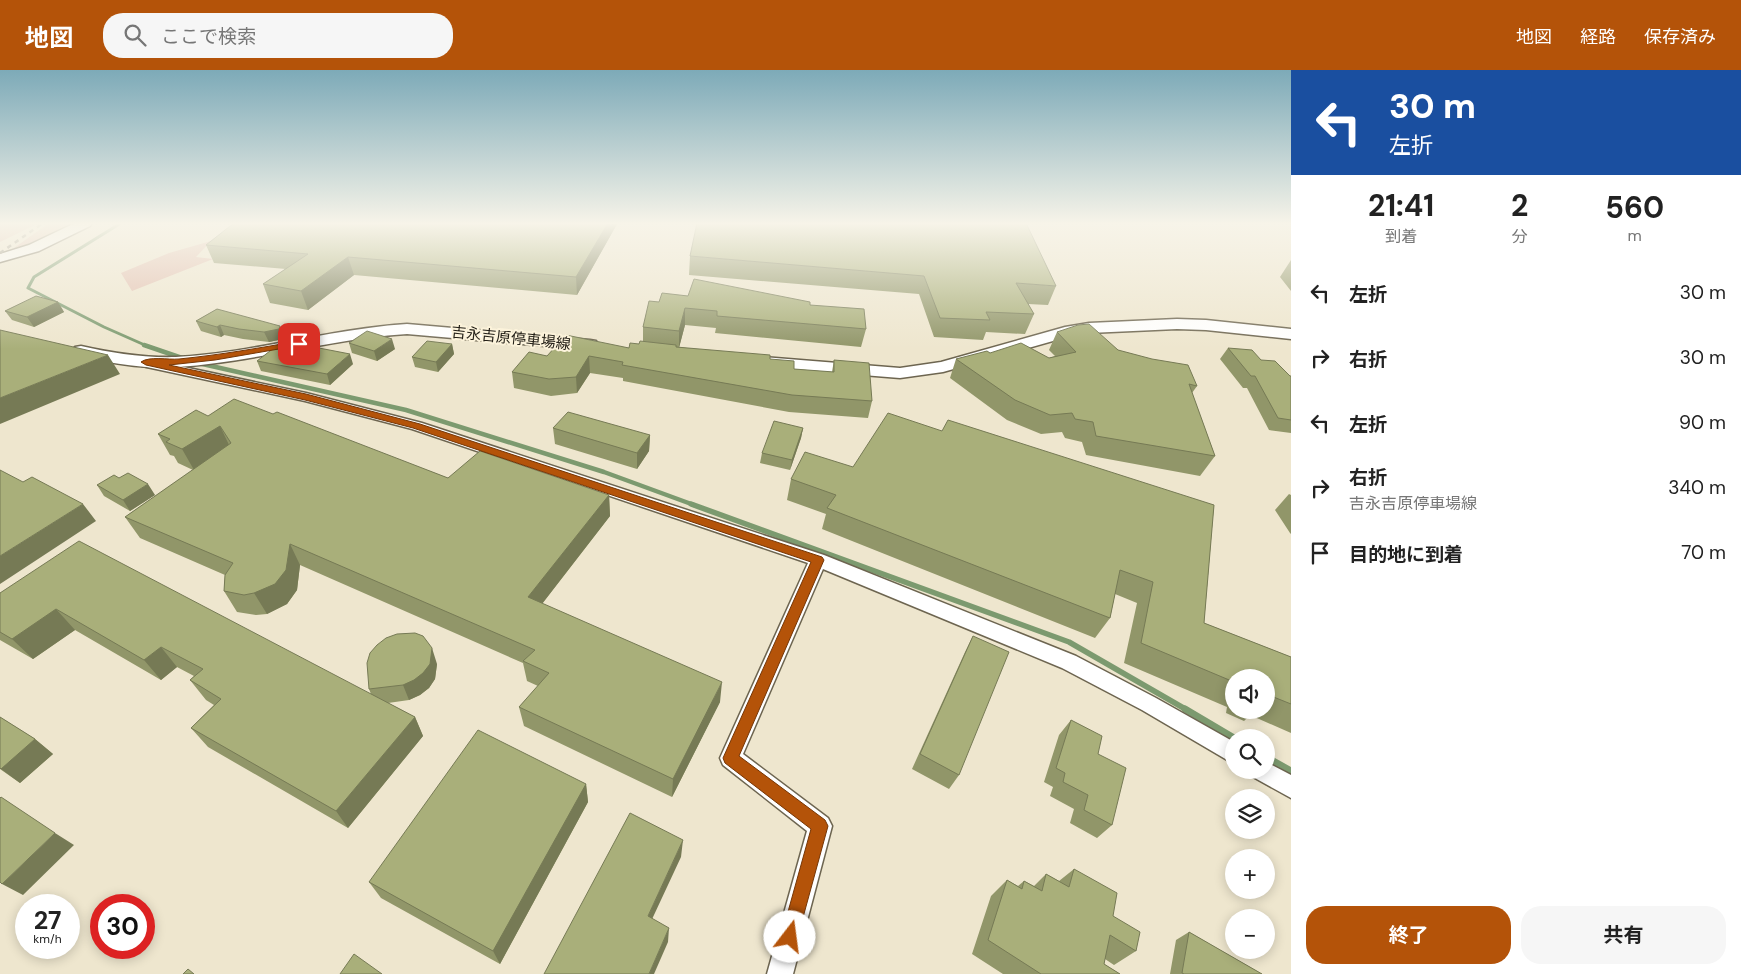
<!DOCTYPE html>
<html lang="ja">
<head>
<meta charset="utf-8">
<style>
	:root { --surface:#fff; --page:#f6f6f6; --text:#222; --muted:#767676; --accent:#b45309 }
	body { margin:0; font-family:"DM Sans","Noto Sans JP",sans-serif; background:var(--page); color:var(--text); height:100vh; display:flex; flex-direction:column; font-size:19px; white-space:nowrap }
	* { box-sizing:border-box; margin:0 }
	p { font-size:16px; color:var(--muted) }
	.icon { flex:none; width:28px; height:28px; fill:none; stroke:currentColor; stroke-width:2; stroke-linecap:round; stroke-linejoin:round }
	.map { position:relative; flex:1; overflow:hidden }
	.details { display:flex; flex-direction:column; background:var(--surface); width:450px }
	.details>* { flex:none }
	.banner { background:#1a4fa0; color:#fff; overflow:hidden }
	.fabs { position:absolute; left:1225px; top:599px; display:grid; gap:10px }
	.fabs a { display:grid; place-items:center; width:50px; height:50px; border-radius:50%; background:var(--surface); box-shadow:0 2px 12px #0003; font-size:25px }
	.speed { position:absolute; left:15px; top:824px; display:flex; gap:10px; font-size:25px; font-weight:700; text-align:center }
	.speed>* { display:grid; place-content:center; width:65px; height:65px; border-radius:50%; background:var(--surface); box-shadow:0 2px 12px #0003; line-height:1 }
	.speed small { font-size:12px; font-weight:400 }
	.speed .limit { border:8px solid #d22; background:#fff; color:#111 }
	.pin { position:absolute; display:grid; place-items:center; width:42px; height:42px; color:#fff; margin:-21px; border-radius:10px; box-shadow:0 2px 8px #0006 }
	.me { position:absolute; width:55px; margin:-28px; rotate:15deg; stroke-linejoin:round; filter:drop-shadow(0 0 4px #0008) }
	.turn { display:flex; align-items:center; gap:18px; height:105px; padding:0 15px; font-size:22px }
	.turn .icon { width:65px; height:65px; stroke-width:2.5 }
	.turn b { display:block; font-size:35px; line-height:42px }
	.eta { display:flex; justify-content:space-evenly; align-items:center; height:85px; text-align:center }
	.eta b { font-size:30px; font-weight:700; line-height:35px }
	.primary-button { display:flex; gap:10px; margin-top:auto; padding:10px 15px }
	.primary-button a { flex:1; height:58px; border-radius:20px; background:var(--accent); color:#fff; font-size:20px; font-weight:700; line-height:58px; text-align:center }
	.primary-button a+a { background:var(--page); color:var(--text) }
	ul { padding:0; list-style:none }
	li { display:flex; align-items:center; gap:15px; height:65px; padding:0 15px }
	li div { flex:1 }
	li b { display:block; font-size:19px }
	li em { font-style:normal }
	header { display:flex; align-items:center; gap:30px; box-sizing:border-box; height:70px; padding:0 25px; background:var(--accent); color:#fff }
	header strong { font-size:24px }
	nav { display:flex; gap:28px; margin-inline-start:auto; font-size:18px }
	.search { width:350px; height:45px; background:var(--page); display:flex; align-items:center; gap:12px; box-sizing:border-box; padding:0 18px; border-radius:20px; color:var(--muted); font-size:19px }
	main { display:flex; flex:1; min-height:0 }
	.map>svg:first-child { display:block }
</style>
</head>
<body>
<header>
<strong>地図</strong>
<div class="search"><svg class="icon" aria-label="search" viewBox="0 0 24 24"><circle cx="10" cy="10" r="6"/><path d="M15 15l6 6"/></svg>ここで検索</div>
<nav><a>地図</a><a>経路</a><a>保存済み</a></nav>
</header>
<main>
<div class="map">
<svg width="1291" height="904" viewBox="0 0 1291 904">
	<rect width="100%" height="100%" fill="#eee6ce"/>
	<path fill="#e2beaf" d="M0,153H39L0,172Z
		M49,153H71L24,177L14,178Z
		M211,171L196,187L213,189L132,221L121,203L169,183Z"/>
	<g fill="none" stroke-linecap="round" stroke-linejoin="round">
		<path stroke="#7c9a6f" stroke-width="3" d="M121,153L34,207L28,218L104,257L147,276"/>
		<path stroke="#7c9a6f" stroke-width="4.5" d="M144,275L182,288
			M198,293L406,340L604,402L694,435"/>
		<path stroke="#7c9a6f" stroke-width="5.5" d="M691,434L1069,572L1187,640"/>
		<path stroke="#7c9a6f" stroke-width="7" d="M1185,639L1234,668
			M1266,687L1291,701"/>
		<g stroke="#6d6550" stroke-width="3">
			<path id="street" d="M146,289L306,323L422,353L824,485L1076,586L1156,628L1234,672V694L1142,640L1062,598L823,499L743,684L828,748L832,756L793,904H767L807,761L723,695L720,688L808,493L412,359L305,331L142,296L140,293Z
				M1266,692L1291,705V728L1253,707L1250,700H1266Z"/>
		</g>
		<g stroke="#6d6550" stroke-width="3">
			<path id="secondary" d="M75,153H92L90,156L39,181L0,192V184L29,175Z
				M1177,249L1206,250L1291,259V269L1206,260L1177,259L1089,263L1067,267L943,302L900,308L763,297L757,296L754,292L757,288L763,287L900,298L941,292L1065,257L1089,253Z
				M407,254L590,270L596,271L598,275L596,279L590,280L407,264C330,269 254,292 177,297C142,299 108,293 75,285L72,281L75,277L81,276C112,283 143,288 176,287C254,283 329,259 407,254Z"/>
		</g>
		<use href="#street" fill="#fff" fill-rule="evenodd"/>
		<use href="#secondary" fill="#fff" fill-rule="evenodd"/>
		<path stroke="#898373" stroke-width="2.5" stroke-dasharray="4.5 4.5" stroke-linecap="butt" d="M0,183L43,153"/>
	</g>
	<path fill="#919669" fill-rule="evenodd" d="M617,154L577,225L354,205L308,240L270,233L263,214L286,199L214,193L206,175Z
		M690,186L1056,216L1048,235L1028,234L1034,244L1025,264L986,262L983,270L934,267L919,224L689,205Z
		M1291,190V221L1280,207Z
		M688,226L810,235L866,259L861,277L715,263L716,258L685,255L679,277L770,289L794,299L832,302L834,290L872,331L868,348L789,342L623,311V308L590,303L577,323L551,326L514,318L512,302L547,286L629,278L639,274L643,272V257Z
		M58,232L64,242L34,257L12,250L5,241Z
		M217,239L284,266L283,269L269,272L243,269L224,265L221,267L201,261L196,251Z
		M1057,262L1118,280L1197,316L1192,323L1215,386L1200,406L1086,385L1082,372L1065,368L1062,362L1041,364L1007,350L950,308L956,289L990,283L1049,288L1055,286L1049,280Z
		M349,273L395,279L377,291L352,283Z
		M452,274L454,284L438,302L415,297L412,287Z
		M1228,278L1261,290L1290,306H1291V363L1269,360L1247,318H1243L1220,289Z
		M257,291L353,294L330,315L261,301Z
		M273,344L448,408L609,425L610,446L542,534L720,632L672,727L524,656L519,637L538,616L527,611L523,593L300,495L297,520L287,534L267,544L256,545L237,542L224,521L225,505L140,468L125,447L193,400L178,393L174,386L170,385L158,364L208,346Z
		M553,358L650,365L649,381L637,399L555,374Z
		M803,358L801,368L790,400L760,393L762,383Z
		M942,361L1214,435L1204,553L1291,587V663L1250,645L1244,651L1226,643L1227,637L1124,593L1137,533L1115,524L1110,548L1095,568L822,459L826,444L787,430L791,409L853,397ZM1234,608H1266V640H1234Z
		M119,408L155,425L130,441L104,426L97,415Z
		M1289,424L1291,425V464L1290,463L1275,440Z
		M0,523L371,624L369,619L437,594L435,609L429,618L420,625L409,630L388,633L415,647L423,666L348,758L208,677L191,658L214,635L206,630L190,610L194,606L177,597L161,610L75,560L33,589L0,570Z
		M973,566L959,705L949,719L912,699L965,582Z
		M0,647L35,669L53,684L20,713L0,699Z
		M1071,650L1098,684L1112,755L1097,768L1070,753L1074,739L1050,726L1053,717L1044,712L1059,665Z
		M586,714L588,732L500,894L381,828L369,812Z
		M1074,799L1113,846L1136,881L1114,895L1105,889L1104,894L1120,904H1003L972,884L991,826L1007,810L1018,816L1024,811L1034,816L1046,804L1059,811Z
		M1189,862L1262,904H1170L1176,870Z"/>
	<path fill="#767a55" d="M608,153H617V154L577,225L576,207Z
		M348,187L354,205L308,240L301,221Z
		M58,232L64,242L34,257L27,247Z
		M685,238V255L679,278V261Z
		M220,255L224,265L221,267L217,257Z
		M280,256L284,266L283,269L269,272L264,262Z
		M392,269L395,279L377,291L374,281Z
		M452,274L454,284L438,302L436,292Z
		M350,284L353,294L330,315L327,304Z
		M108,285L120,304L0,354V328Z
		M589,286L590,303L577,323L576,307Z
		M220,356L230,377L194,400L182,379Z
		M803,358L801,368L790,400L792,390Z
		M650,365L649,381L637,399V383Z
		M148,414L155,425L130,441L123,430Z
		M609,425L610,446L531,548L528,527Z
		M83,434L96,451L0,514V486Z
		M290,474L300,495L297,520L287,534L267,544L254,523Z
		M56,539L75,560L33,589L12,569Z
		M161,577L177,597L161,610L144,590Z
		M432,578L437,594L435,609L429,618L420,625L409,630L403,615Z
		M722,612L720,632L672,727L673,709Z
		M415,647L423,666L348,758L336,741Z
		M35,669L53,684L20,713L1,699Z
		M586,714L588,732L500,894L493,881Z
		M55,763L74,775L23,825L2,814Z
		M683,770L681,787L647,860L648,846Z
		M669,858L668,872L654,904H649Z"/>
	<path fill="#a9af7a" stroke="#767a55" d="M234,153H608L576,207L348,187L301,221L263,214L308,184L206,175Z
		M697,153H1026L1056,216L1016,213L1034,244L986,242L990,250L940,248L924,206L690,186Z
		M694,209L810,232V235L864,239L866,259L717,246V241L685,238L679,261L643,257L649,231L659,232L662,223L688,226Z
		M36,226L58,232L27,247L5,241Z
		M217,239L280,256L279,259L264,262L239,259L220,255L217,257L196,251Z
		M1089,254L1118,280L1152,289L1188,295L1197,316L1189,314L1215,386L1096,366L1093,352L1075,349L1072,343L1050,345L1015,330L956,289L987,281L990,283L1021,273L1049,288L1076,282L1057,262L1078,255Z
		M0,260L108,285L0,328Z
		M367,261L392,269L374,281L349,273Z
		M566,265L629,278L630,273L639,274L640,271L676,275V277L770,285V289L794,291V299L834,302V290L869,293L872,331L792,325L622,295L623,292L589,286L576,307L549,309L512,302L529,282L547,286Z
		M427,271L452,274L436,292L412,287Z
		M288,272L350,284L327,304L257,291L279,274Z
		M1228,278L1252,280L1261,290L1275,291L1290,306H1291V350L1278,348L1255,306H1251Z
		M234,329L273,344L277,342L448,408L480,381L609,425L528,527L722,612L673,709L519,637L549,603L523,591L535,580L290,474L286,500L275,514L254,523L244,525L224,521L225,505L233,493L125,447L231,373L220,356L182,379L166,372L170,369L158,364L196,340L208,346Z
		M568,342L650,365L637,383L553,358Z
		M888,343L942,361L948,350L1214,435L1204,553L1291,587V634L1266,624V627V608H1234V612L1141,573L1153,512L1120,500L1110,548L827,438L836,425L791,409L805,382L853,397Z
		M774,351L803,358L792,390L762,383Z
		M0,400L23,412L32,407L83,434L0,486Z
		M128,403L148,414L123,430L97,415L114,405L119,408Z
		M79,471L415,647L336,741L191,658L221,629L190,610L203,599L161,577L144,590L56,539L12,569L0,562V523Z
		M415,563L423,566L432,578L430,594L423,603L414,610L403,615L369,619L367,593L370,583L377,575L386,568L397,564Z
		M973,566L1009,582L959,705L920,684Z
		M0,647L35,669L1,699L0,698Z
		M1071,650L1102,666L1098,684L1126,698L1112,755L1084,740L1088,725L1063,712L1065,703L1056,698Z
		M478,660L586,714L493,881L369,812Z
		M1,727L55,763L2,814L0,812V728Z
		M630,743L683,770L648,846L669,858L649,904H544Z
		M1074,799L1117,823L1113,846L1140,862L1136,881L1110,865L1104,894L1120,904H1041L988,870L1007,810L1022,819L1024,811L1042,821L1046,804L1069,817Z
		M1189,862L1262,904H1184L1182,903Z
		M354,884L382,904H340Z
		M188,899L194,904H183Z"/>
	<linearGradient id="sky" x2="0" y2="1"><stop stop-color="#7daab8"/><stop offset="0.55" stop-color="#f7f4e9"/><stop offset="1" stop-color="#f7f4e9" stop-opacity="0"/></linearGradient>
	<rect width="1291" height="279" fill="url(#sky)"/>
	<path fill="#b45309" stroke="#753606" d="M299,271L303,274L302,275L215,290L169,295L306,324L420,354L822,487L824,490L739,686L825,750L828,756L796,873L790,876L784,873L781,867L811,759L725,693L723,688L811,492L413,358L305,330L146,295L141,292C149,286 168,290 179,289C219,285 259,278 299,271Z"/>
	<g text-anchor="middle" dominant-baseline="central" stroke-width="4" stroke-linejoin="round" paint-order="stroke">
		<g font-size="15" fill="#242018" stroke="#fcf3db">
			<text transform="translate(511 268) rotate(6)">吉永吉原停車場線</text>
		</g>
	</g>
</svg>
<div class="fabs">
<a><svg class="icon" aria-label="sound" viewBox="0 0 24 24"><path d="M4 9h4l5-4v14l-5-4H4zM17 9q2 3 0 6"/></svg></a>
<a><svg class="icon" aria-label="search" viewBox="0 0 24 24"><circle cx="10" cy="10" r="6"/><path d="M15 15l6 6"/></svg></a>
<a><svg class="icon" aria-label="layers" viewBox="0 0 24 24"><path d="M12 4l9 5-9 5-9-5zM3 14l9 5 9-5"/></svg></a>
<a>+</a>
<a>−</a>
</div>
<div class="speed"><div>27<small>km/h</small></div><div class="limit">30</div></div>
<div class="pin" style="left:299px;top:274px;background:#d93025"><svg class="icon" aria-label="arrive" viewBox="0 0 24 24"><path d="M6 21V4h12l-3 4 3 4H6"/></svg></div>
<svg class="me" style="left:790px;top:867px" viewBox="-20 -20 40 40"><circle r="19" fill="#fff"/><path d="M0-13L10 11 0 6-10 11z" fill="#b45309"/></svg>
</div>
<section class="details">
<div class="banner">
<div class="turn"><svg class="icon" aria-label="left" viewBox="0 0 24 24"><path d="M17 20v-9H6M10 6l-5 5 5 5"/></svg><div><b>30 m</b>左折</div></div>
</div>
<div class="eta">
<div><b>21:41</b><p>到着</p></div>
<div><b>2</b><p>分</p></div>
<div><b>560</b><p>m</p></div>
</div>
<ul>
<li><svg class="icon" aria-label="left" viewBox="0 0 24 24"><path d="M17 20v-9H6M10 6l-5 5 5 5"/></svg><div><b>左折</b></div><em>30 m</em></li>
<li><svg class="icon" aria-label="right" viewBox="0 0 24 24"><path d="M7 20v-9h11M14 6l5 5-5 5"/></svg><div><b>右折</b></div><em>30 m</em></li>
<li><svg class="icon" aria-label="left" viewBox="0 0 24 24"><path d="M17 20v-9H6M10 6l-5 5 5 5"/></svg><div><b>左折</b></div><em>90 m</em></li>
<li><svg class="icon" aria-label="right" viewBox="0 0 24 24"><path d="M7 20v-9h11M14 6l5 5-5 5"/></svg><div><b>右折</b><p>吉永吉原停車場線</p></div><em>340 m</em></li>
<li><svg class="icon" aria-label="arrive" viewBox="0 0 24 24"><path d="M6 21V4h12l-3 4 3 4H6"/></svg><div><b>目的地に到着</b></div><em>70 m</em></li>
</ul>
<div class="primary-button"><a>終了</a><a>共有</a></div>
</section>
</main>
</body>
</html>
